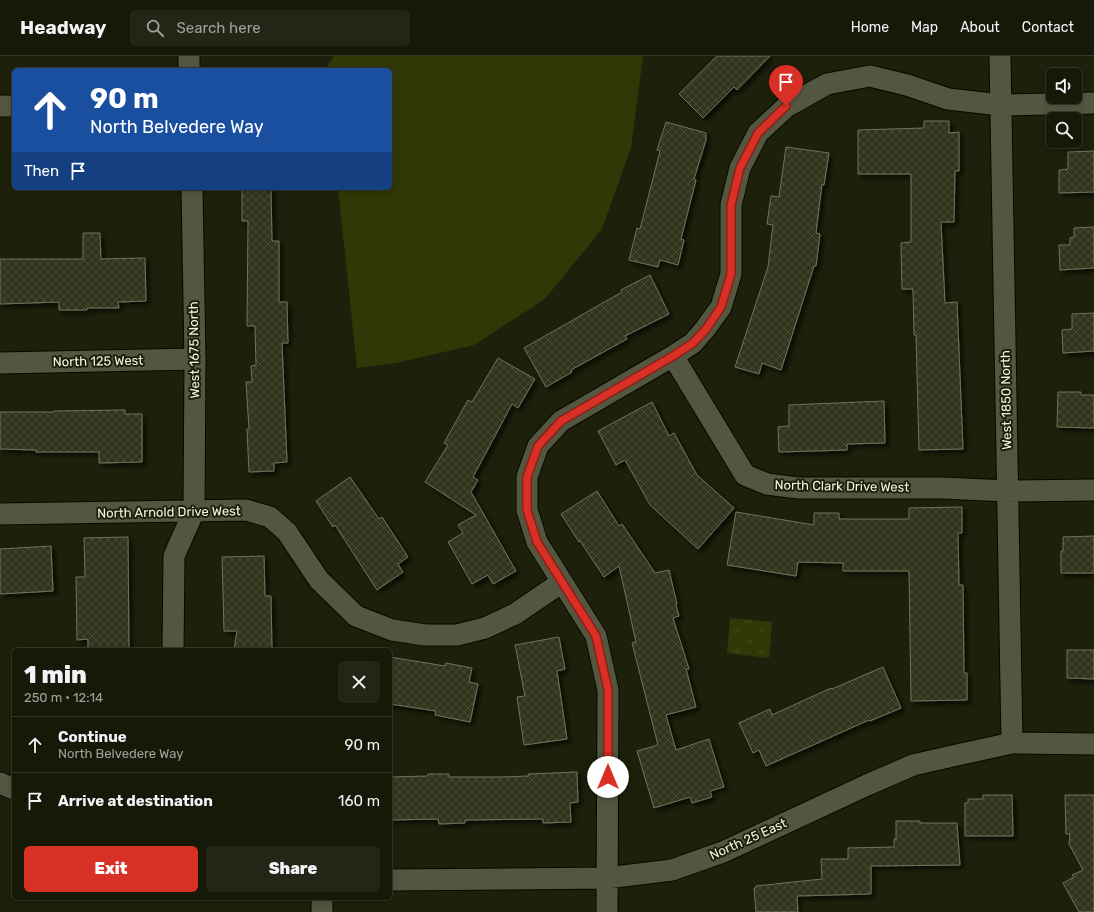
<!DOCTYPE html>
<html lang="en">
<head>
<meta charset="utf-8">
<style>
	:root { --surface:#161808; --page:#232516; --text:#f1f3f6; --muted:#9ea09c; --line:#353729; --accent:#d93025 }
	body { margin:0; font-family:Rubik,sans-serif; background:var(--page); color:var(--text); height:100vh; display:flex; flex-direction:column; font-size:15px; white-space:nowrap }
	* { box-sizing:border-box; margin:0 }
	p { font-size:13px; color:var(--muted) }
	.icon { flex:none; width:22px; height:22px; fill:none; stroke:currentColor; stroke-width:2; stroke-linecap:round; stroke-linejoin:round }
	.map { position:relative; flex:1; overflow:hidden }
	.side { position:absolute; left:12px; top:592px; width:380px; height:252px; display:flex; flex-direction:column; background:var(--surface); border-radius:6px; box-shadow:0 2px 6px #0003,0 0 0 1px var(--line) }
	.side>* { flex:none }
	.banner { position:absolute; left:12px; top:12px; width:380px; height:122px; border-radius:6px; box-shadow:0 2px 6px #0003,0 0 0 1px var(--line); background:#1a4fa0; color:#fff; overflow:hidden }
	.buttons { position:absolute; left:1046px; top:12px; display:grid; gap:8px }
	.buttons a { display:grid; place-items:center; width:36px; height:36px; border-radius:6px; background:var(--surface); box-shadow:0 2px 6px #0003,0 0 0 1px var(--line); font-size:20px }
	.pin { position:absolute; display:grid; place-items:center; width:34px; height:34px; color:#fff; margin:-41px -17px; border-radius:50% 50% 50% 0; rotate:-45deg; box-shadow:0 0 4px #0007 }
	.pin .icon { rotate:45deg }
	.me { position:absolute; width:44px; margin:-22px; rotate:0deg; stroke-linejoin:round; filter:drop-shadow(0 0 3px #0008) }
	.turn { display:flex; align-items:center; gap:14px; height:84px; padding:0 12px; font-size:18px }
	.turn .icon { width:52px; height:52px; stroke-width:2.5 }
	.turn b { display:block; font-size:28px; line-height:34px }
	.then { display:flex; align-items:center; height:38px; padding:0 12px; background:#0003; gap:8px; font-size:15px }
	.round { display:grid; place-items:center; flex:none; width:42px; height:42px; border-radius:6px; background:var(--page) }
	.head { display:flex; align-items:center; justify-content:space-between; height:68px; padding:0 12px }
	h1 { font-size:24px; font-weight:800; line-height:30px }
	.primary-button { display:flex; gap:8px; margin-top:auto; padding:8px 12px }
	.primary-button a { flex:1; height:46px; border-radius:6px; background:var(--accent); color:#fff; font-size:16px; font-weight:800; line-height:46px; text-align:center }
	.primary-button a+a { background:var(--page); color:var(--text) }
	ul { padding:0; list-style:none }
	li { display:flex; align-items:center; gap:12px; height:56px; padding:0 12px; border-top:1px solid var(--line) }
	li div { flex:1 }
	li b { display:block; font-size:15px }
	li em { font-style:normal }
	header { display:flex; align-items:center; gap:24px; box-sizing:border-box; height:56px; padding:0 20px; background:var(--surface); border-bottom:1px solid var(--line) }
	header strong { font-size:19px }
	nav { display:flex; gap:22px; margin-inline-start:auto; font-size:14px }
	.search { width:280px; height:36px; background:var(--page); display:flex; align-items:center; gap:10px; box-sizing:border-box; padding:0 14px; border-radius:6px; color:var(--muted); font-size:15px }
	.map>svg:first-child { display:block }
</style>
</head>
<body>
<header>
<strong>Headway</strong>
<div class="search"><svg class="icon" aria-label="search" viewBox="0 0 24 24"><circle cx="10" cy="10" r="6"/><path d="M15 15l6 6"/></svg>Search here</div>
<nav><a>Home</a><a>Map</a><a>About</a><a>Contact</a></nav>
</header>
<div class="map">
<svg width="1094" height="856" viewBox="0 0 1094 856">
	<defs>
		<pattern id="park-tufts" width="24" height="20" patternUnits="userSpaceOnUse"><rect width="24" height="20" fill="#323707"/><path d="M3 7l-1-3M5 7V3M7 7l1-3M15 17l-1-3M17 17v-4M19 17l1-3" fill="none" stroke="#464b1f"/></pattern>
		<pattern id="building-cross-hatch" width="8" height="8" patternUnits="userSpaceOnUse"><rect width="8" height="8" fill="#31341e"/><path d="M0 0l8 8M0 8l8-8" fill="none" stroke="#454834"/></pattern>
		<filter id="shadow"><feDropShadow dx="3.5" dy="3.5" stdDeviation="2" flood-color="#0009"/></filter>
	</defs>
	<rect width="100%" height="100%" fill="#1d200a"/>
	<path fill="#323707" d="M334,0H643L631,92L602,173L545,243L474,289L396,307L357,312L338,132H390V14H326V12Z"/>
	<path fill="url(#park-tufts)" d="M730,562L772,566L769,602L727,597Z"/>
	<path fill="url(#building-cross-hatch)" stroke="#70745b" filter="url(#shadow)" d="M717,0H770L737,34L734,31L703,62L679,38Z
		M924,65H949V77L959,76V115H955L954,166H941L945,247L957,246L963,393L919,394L916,279H914L913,233H902L901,187L911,186V118H858V74L924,72Z
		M666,66L706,77V84L694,123L696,124L681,183L684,184L678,209L660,204L658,211L629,204L637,172L640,173L660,95L657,94Z
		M786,91L829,97L824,129L822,128L816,177L820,178L816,210H814L781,314L762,307L759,318L735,311L768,211L773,169L767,168L771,140L779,141Z
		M1094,95V136L1059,137V114L1068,113V96Z
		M242,132H271L272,185H279V246H287L288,287H282L287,406L274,407V415L249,416L247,373H249L246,326H252L251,310L256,309L255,270H247L248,165H242Z
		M1094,171V212L1060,214L1059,189H1070V182L1074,181V172Z
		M83,177H100L101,203L145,202L146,245L118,246L119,252H87V254H59V246L0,248V203H83Z
		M650,219L669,258L625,280L627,283L571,314L572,316L546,331L524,292L622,236L621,234Z
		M1094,257V295L1063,297L1062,274L1072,273V258Z
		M498,302L535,323L518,352L512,348L473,421L478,424L471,436L516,515L493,528L488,519L472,528L448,486L463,477L458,469L476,459L425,426L448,389L444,387L468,344L472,346Z
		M1058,336H1081V339H1094V372L1057,371Z
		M884,345L885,387L847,388V394L779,396L778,371L789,370V349Z
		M652,346L669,380L674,377L697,419L734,452L698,493L650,449L625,404L616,409L598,375Z
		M125,354V358H142V406L99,407V396H36V394L0,393V356H54V355Z
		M350,421L379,463L382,461L408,501L398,508L403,516L377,534L335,469L333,471L316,445Z
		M597,435L619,470L622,468L655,517L669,514L677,548L676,549L679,560L673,562L689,613H686L696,651L666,659L676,694L709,683L724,731L710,735L712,741L692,747L690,741L654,752L637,695L658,689L632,587L636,586L619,510L604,521L580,485L579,486L561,458Z
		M962,451V477H958L959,529H963L964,617H967V644L911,645L909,515H843V507L798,506L796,520L727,509L736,456L814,469V457H839V463H909V452Z
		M1094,480V517H1061V495H1063V481Z
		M128,481L129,594H88V583L77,584L76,521H85L84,482Z
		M51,490L53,535L0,538V493Z
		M264,500L265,540H271L272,594H234L237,575H224L222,501Z
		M559,581L565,613L557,615L567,683L524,689L517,641L525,640L515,589Z
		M1067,594H1094V623L1067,622Z
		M390,601L445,610L446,607L472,612L469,626L478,628L470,666L435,659L436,655L390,648Z
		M883,611L901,652L870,665L869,664L766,710L759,694L753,697L739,667L770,653L772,659L831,632L832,633Z
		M577,716L578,746L570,747L571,766L543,767V763L465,764V767L439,768L438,763L390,764V721L428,720V718H449V721H501L529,720L528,718Z
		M983,739H1012L1013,780H965V747H968V743H983Z
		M1065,739H1094V856H1079L1063,827L1074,821L1072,819L1083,814L1069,788L1070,778H1066Z
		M896,765H920V767H957L960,809L871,810V838L797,840L798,856H756L754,832H756V830L822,823L821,803H848V792L894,791V783H896Z"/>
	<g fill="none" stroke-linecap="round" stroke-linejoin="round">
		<g stroke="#070900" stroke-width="23">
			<path id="minor" d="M189,0V14
				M1000,0L1012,687
				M0,50H14
				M673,300L745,419L767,428L798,432H943L1007,435L1094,434
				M0,307L195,303
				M0,458L246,454L270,461L287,476L319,524L356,560L392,574L425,579H457L485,572L515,558L562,526
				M173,594L174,500L194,455L195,303L192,132
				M0,727L14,733
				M390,824L607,822L672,814L723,796L867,729L913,709L957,699L1012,687L1094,688
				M322,842V856
				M607,856L608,634L596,580L537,486L527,454V421L538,390L561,365L673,300L693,287L705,273L721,251L731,218V149L740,112L758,77L786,51L827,28L870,20L907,29L948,43L1001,49L1094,47"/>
		</g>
		<use href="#minor" stroke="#535740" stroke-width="21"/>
	</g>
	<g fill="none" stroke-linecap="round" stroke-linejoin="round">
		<g stroke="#8d1f18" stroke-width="10">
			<path id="route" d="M608,721V634L596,580L537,486L527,454V421L538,390L561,365L673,300L693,287L706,273L721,251L731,218V149L740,112L758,77L786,50"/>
		</g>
		<use href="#route" stroke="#d93025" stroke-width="7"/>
	</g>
	<g text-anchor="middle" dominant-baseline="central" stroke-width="4" stroke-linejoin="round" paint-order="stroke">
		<g font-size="13" fill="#f2f4e6" stroke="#1d200a">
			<text transform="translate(194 294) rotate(-91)">West 1675 North</text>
			<text transform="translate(98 305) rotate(-1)">North 125 West</text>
			<text transform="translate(1006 344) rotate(-91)">West 1850 North</text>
			<text transform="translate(842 430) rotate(1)">North Clark Drive West</text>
			<text transform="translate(169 456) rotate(-1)">North Arnold Drive West</text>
			<text transform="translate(748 783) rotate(-24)">North 25 East</text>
		</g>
	</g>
</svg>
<div class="buttons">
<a><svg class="icon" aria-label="sound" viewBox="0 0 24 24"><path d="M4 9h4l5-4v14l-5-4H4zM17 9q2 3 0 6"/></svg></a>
<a><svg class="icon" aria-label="search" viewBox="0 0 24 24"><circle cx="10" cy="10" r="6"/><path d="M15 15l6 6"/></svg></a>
</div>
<div class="pin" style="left:786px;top:50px;background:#d93025"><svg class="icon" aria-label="arrive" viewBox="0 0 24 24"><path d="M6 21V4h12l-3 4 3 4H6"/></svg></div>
<svg class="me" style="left:608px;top:721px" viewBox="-20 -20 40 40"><circle r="19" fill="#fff"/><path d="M0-13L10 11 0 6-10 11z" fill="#d93025"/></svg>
<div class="banner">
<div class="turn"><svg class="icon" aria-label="ahead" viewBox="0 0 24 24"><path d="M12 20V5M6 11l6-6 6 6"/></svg><div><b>90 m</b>North Belvedere Way</div></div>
<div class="then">Then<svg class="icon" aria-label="arrive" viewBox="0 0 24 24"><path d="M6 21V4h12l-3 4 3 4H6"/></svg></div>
</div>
<section class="side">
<div class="head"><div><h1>1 min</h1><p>250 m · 12:14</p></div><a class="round"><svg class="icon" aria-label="close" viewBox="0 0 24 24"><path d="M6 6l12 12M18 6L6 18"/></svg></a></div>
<ul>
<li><svg class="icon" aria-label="ahead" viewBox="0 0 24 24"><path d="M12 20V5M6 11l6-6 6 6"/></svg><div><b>Continue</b><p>North Belvedere Way</p></div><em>90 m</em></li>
<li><svg class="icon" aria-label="arrive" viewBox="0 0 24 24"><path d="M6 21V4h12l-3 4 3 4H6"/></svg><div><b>Arrive at destination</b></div><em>160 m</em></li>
</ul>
<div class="primary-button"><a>Exit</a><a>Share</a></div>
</section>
</div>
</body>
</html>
